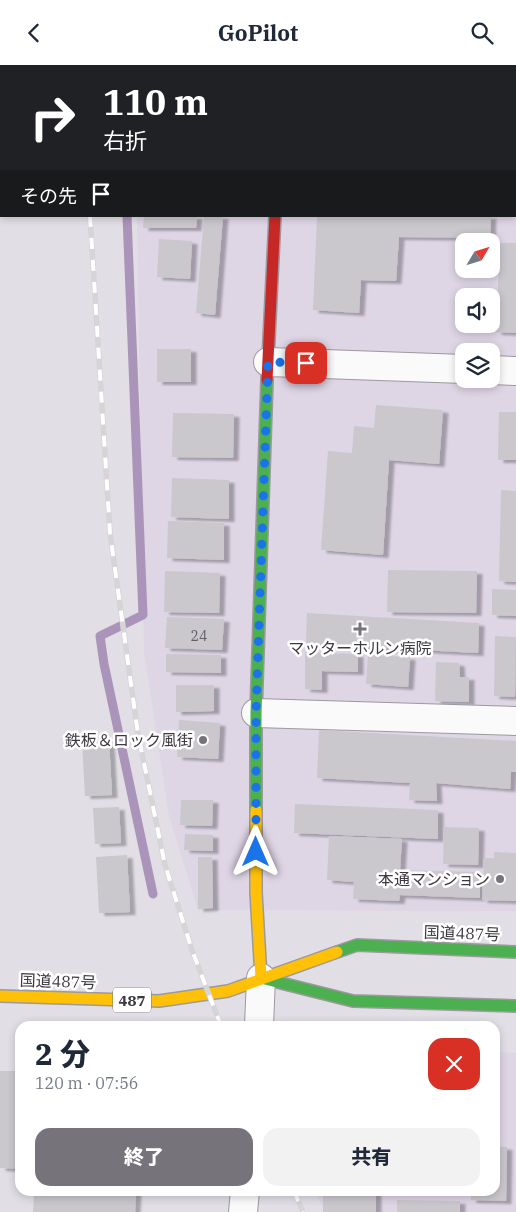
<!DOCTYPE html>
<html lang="ja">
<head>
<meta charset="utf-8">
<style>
	:root { --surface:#fff; --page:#f2f2f3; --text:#1f2937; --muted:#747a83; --accent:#77737a }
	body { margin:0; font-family:"IBM Plex Serif","Noto Sans JP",serif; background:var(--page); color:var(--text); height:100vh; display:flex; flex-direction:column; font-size:19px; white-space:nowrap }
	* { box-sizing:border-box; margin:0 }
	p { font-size:16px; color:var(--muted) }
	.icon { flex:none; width:28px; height:28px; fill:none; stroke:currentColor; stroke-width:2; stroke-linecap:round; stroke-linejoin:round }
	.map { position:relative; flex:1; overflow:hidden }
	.side { position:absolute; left:15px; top:956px; width:485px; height:175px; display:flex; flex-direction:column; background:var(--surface); border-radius:15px; box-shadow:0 2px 8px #0003 }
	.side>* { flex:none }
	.guide { position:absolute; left:0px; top:0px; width:516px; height:152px; box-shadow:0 2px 8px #0003; background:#202124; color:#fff; overflow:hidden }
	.needle { width:32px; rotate:52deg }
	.buttons { position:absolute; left:455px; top:168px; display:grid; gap:10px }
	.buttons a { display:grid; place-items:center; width:45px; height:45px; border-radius:10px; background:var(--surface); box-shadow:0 2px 8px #0003; font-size:25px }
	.pin { position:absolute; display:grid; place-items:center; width:42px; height:42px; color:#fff; margin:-21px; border-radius:10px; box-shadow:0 2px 8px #0006 }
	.me { position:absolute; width:55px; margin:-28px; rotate:0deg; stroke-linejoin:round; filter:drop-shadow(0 0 4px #0008) }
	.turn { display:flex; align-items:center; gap:18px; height:105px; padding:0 20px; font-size:22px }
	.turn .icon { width:65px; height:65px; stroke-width:2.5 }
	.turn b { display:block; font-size:35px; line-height:42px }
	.then { display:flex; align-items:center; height:48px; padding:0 20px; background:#0003; gap:10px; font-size:19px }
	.round { display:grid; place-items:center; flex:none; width:52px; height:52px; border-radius:15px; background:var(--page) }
	.overview { display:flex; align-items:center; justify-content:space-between; height:85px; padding:0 20px }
	h1 { font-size:30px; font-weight:800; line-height:38px }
	.cta { display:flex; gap:10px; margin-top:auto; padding:10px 20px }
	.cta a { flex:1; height:58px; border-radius:15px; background:var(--accent); color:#fff; font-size:20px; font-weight:800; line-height:58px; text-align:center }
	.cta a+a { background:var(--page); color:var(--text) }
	header { display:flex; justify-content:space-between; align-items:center; height:65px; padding:0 20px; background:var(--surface); font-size:22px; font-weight:800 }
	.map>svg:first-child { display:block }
</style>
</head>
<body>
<header><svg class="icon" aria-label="back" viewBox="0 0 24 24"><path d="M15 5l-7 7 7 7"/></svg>GoPilot<svg class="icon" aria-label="search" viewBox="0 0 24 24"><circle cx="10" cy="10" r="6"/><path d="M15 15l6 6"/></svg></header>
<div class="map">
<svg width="516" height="1147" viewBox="0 0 516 1147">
	<defs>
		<filter id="shadow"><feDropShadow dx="5.5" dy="3" stdDeviation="1" flood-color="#0004"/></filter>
	</defs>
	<rect width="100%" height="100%" fill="#e2dee6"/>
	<path fill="#ded5e5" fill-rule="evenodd" d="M135,0H516V846L198,845L169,751L144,587L137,151H515V1ZM464,176H491V204H464ZM464,231H491V259H464ZM464,286H491V314H464Z
		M495,987L516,988V1147H325L315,1126H495Z"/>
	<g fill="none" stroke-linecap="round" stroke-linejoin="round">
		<path stroke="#aa94ba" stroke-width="9" d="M121,1V0
			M127,151L143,550L100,571L104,599L153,829"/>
	</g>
	<path fill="#cac7cd" filter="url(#shadow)" d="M144,151H197L196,163H143Z
		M204,151H223L215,250L196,248Z
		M317,151H491L490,173L399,172L396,216L361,215L359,248L313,245Z
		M159,174L192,176L190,214L157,212Z
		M500,178H516V268L496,267Z
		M157,284H191V317H157Z
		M376,340L443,345L439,399L389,395L383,490L321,485L328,386L352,388L354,361L374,363Z
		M499,347H516V395H498Z
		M173,348L234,349L233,393L172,392Z
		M172,413L229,415V454L171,452Z
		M501,425L516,426V517L499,516Z
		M168,456L224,458V495L167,493Z
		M388,505L477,506L476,548L387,547Z
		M165,506L220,508L219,548L164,547Z
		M492,524L516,525V551L492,550Z
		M307,548L479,558L478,588L306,579Z
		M167,552L224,554L222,585L165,583Z
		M495,571L516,572L515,632L494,631Z
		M305,587L358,589V607L322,606V625L305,624Z
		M166,589L221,590V608L166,607Z
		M368,590L410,592L408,622L366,619Z
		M436,597L459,598L460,612H469V637L435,636Z
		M176,620H214V646L176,647Z
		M179,655L220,658L218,694L177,692Z
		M319,665L516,676V707H511L510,724L436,718L437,736L409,735L410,718L317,713Z
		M109,675L112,730L85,731L82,677Z
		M181,735H213L212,761L180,760Z
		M295,739L438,745V774L294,768Z
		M119,742L121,778L95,779L93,743Z
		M444,762L479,763L478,800L443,799Z
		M185,769L213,770V786L184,785Z
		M329,771L402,774L400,805L480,807V833L400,830L399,836L353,834L354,817L327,815Z
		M494,787L516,788V836L482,835L484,793H494Z
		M127,790L130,847L99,848L96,792Z
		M198,792H212L213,843L198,844Z
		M0,1006H20V1104L0,1103Z
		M495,1081L507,1082L506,1136L471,1135V1126H495Z
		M34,1126H136L135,1147H33Z
		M323,1126H376V1147H323Z
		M397,1135L460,1136V1147H397Z"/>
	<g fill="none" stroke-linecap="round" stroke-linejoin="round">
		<g stroke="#9c999f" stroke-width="30">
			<path id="street" d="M268,297L464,304
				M491,305L516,306
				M256,648L516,656
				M259,961L261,913
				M243,1147L245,1126"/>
		</g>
		<g stroke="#9c999f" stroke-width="14">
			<path id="fast" d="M282,0V1
				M256,745V648L267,315
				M337,887L357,880L516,887
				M261,913L353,936L516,941"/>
		</g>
		<g stroke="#9c999f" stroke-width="14">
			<path id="slow" d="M256,745V827L261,913
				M0,931L159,936L228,926L337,887"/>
		</g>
		<g stroke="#9c999f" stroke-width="14">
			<path id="jam" d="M267,315L275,151"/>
		</g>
		<use href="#street" stroke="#fbfafb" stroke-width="28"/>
		<use href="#fast" stroke="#4caf50" stroke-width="11"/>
		<use href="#slow" stroke="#ffc107" stroke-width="11"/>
		<use href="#jam" stroke="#c62828" stroke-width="11"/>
		<g stroke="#d5d4d6" stroke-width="5.5">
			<path id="rail" d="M82,0V1
				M90,151L110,468L138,669L165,800L192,885L221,961
				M294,1126L303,1147"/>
		</g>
		<use href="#rail" stroke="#fff" stroke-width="4" stroke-dasharray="11" stroke-linecap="butt"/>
	</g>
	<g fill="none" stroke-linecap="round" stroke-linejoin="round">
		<path stroke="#1a73e8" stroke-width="9" stroke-dasharray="0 16.2" d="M256,787V648L268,297L306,298"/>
	</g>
	<g fill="#77737a" stroke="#fff" stroke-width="2">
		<path d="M357.5 556.5h5v5h5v5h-5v5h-5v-5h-5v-5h5z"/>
		<circle cx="203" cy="675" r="5"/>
		<circle cx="500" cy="814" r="5"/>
	</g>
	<g text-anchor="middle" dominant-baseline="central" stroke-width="5" stroke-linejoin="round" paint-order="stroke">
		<g font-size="14" fill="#625f66">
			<text x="199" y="571">24</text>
		</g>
		<rect fill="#fff" stroke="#777479" stroke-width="1" x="113" y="922.5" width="38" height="25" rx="4"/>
		<g font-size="15" font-weight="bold" fill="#3d3940">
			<text x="132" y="935">487</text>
		</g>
		<g font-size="16" fill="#3d3940" stroke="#fff" text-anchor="end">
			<text x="360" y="583" text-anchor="middle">マッターホルン病院</text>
			<text x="193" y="675">鉄板＆ロック風街</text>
			<text x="490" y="814">本通マンション</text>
		</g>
		<g font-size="16" fill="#3d3940" stroke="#fff">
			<text transform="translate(462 868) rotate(2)">国道487号</text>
			<text transform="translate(58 916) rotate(2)">国道487号</text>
		</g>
	</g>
</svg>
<div class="buttons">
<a><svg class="needle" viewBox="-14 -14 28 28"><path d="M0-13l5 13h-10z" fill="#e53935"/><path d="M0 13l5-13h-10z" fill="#747a83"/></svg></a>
<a><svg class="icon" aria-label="sound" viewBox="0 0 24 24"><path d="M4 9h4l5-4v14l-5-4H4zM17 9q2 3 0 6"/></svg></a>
<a><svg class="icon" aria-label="layers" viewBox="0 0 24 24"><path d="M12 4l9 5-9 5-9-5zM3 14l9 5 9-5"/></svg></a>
</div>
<div class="pin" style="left:306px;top:298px;background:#d93025"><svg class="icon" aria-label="arrive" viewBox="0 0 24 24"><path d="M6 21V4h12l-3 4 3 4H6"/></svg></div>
<svg class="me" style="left:256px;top:787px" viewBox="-20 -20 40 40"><path d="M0-17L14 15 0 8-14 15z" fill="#1a73e8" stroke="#fff" stroke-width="4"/></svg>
<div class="guide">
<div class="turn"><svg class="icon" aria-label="right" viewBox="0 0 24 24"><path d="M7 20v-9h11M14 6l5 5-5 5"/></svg><div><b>110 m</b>右折</div></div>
<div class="then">その先<svg class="icon" aria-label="arrive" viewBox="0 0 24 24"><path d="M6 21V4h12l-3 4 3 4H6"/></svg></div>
</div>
<section class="side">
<div class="overview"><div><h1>2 分</h1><p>120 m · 07:56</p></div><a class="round" style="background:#d93025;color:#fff"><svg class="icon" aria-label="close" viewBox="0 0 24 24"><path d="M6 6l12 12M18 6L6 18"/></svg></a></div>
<div class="cta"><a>終了</a><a>共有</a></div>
</section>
</div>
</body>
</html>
